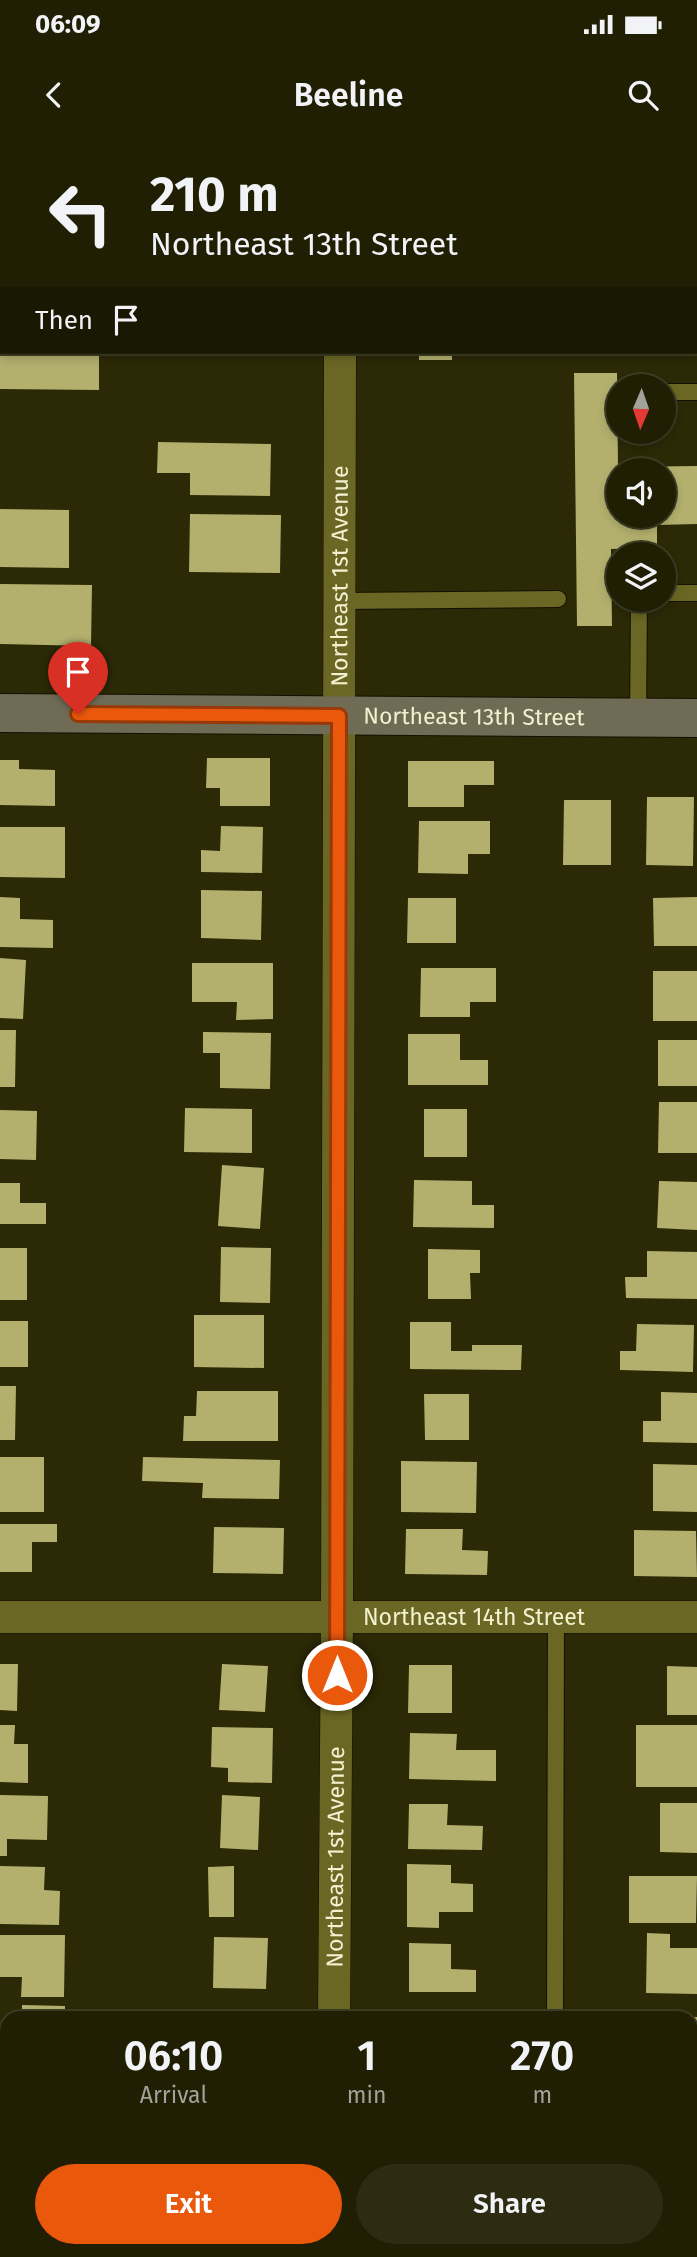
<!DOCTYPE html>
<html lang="en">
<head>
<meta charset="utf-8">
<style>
	:root { --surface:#201f04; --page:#2d2c13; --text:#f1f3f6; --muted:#a2a29a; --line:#3d3d26; --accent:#ea580c }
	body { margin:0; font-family:"Fira Sans",sans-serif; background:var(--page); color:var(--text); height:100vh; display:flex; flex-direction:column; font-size:26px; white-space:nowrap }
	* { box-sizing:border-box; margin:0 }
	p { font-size:23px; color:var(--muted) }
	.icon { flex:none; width:38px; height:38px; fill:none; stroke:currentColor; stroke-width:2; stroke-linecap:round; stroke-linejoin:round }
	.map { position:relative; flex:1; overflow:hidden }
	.drawer { position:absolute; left:0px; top:1871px; width:698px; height:247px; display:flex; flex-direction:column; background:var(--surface); border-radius:21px 21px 0 0; box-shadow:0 4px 10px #0003,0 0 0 2px var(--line) }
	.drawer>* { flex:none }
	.top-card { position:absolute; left:0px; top:0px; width:698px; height:214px; box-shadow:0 4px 10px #0003,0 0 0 2px var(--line); background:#201f04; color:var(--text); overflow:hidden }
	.needle { width:46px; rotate:182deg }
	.controls { position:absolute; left:606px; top:234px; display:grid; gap:14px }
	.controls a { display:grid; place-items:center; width:70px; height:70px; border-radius:50%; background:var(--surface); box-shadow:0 4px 10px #0003,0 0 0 2px var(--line); font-size:35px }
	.pin { position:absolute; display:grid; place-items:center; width:60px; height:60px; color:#fff; margin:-72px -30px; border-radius:50% 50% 50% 0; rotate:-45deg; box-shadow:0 0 7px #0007 }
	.pin .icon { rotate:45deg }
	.me { position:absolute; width:77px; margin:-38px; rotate:0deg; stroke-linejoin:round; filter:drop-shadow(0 0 5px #0008) }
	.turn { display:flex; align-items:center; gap:24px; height:147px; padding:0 35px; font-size:32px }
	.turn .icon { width:91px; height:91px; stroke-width:2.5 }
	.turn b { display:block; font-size:49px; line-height:60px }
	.then { display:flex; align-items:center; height:66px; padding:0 35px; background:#0003; gap:14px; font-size:26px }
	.eta { display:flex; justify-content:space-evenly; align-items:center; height:119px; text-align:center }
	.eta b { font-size:42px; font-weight:600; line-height:49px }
	.button { display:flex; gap:14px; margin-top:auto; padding:14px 35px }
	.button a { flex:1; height:80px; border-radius:42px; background:var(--accent); color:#fff; font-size:28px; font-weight:600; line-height:80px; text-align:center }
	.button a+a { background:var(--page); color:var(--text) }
	.status { display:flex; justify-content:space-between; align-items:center; height:49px; padding:0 35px; background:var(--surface); direction:ltr }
	.status svg { height:19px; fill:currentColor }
	header { display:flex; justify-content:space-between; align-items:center; height:91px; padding:0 35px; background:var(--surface); font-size:32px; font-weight:600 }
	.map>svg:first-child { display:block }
</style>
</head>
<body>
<div class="status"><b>06:09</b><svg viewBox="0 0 49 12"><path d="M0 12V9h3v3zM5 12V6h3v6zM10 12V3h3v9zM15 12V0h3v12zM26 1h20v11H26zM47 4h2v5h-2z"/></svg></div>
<header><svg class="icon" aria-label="back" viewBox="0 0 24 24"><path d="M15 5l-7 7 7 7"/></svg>Beeline<svg class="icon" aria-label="search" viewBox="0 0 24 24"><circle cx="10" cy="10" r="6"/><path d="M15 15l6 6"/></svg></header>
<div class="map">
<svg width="697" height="2117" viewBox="0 0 697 2117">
	<rect width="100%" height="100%" fill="#2b2906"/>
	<path fill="#b3b06e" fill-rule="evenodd" d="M0,212H99V250L0,249Z
		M419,212H452V220H419Z
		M574,233H617L618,327L697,326V384L657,385V408L611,409L612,486H577ZM618,331H663V376H618Z
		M158,302L271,304L270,356L190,355V333H157Z
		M0,369L69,370V428L0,427Z
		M190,374L281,375L280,433L189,432Z
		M0,444L92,445L91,506L0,504Z
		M207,618H270V666H220V648H206Z
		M0,620H19V629L55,630V666L0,665Z
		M408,621H494V645H464V667H408Z
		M647,657H694L693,726L646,725Z
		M564,660H611V725H563Z
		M419,681H490V714H468V734L418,733Z
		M221,686L263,687L262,733L201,732V710L220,711Z
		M0,687H65V738L0,737Z
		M201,750L262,751L261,800L201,798Z
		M0,757L20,758V779L53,780V808L0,807Z
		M697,757V806H654L653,758Z
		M408,758H456V803H407Z
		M0,818L26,820L23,879L0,878Z
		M192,823H273V879L236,880L237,862H192Z
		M421,828H496V862H470V877H420Z
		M653,831H697V881H653Z
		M0,890H16L15,947H0Z
		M203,892L271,893L270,949L220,948V913H203Z
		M408,894H460V920H488V945H408Z
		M658,900H697V946H658Z
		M659,962H697V1013H658Z
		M185,968L252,969V1013L184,1012Z
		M424,969H467V1017H424Z
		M0,970L37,971L36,1020L0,1019Z
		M222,1025L264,1028L260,1089L218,1086Z
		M414,1040L472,1041V1065H494V1088L413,1087Z
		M659,1041L697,1042V1090L657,1088Z
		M0,1043H20V1063H46V1084H0Z
		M221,1107L271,1108L270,1163L220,1162Z
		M0,1108H27V1160H0Z
		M428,1109L480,1110V1133H470L471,1159H428Z
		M647,1111L697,1112V1159L626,1158L625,1137H647Z
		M194,1175H264V1228L194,1227Z
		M0,1181H28V1227H0Z
		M410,1182H451V1211H472V1205H522L521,1230L410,1229Z
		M637,1184L694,1185L693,1232L620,1230V1211H636Z
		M0,1246H16L15,1300H0Z
		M197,1251H278V1301H183L184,1276H196Z
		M661,1252L697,1253V1303L643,1302V1281H661Z
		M424,1254H469V1300H425Z
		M0,1317H44V1372H0Z
		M143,1317L280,1320L279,1359L202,1358L203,1343L142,1341Z
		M401,1321L477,1322L476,1373L401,1372Z
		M653,1324L697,1325V1372L653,1371Z
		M0,1384H57V1402H32V1432H0Z
		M214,1387L284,1388L283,1434L213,1433Z
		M406,1389H463L462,1410L488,1411L487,1435L405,1434Z
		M634,1390L696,1391L697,1437L634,1436Z
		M0,1524H18L17,1571L0,1570Z
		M222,1524L268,1526L265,1572L219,1570Z
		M409,1525H452V1573H408Z
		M667,1526L697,1527V1575H667Z
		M0,1585H15L14,1604H28V1643L0,1642Z
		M636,1585H697V1647H636Z
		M212,1587L273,1588L272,1643L228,1642V1628L211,1627Z
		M410,1593L457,1594L456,1610H496V1641L409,1639Z
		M0,1655L48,1656L47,1700L7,1699V1716H0Z
		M222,1655L260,1657L258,1710L220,1708Z
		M660,1663H697V1713L660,1712Z
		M409,1664H448L447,1685L483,1686L482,1710L408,1709Z
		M407,1724L451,1725V1743L473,1744V1772H439V1788L407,1787Z
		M0,1726L45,1727L44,1750L60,1751L59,1785L0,1784Z
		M234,1726V1777H209L208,1727Z
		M629,1736H697L696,1783H629Z
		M647,1793L670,1794V1808H697V1854L646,1853Z
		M0,1795H65L64,1857H21L22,1837H0Z
		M214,1797L268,1798L266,1849L213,1848Z
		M409,1803L451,1804V1829L476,1830V1852H409Z
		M22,1865L65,1866V1878H22Z
		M217,1874L245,1876V1878H216Z
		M691,1877H697V1933H691Z
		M0,1886H7V1927H0Z
		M0,1939H7V1985H0Z
		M691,2007H697V2069H691Z
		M0,2010H7V2069H0Z
		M0,2083H7V2110H55V2117H0Z
		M691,2092H697V2117H646V2110H691Z
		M192,2110H258V2117H192Z
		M393,2110H483V2117H393Z"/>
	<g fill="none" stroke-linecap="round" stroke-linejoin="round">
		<g stroke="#131101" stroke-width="18">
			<path id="lane" d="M663,252H697
				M663,453H697
				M339,461L558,459
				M638,578L639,460
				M555,1878L556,1477
				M553,2117V2110"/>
		</g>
		<g stroke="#131101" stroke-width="33">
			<g id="street">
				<path d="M341,2V0"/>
				<path id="s1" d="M0,1477H697"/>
				<path id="s2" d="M334,1878L337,1477L340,212"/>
				<path d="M332,2117V2110"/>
			</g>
		</g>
		<g stroke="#131101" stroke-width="40">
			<g id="secondary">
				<path id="s3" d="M0,573L697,578"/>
			</g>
		</g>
		<use href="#lane" stroke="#6a6724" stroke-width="16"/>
		<use href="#street" stroke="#6a6724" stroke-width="32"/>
		<use href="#secondary" stroke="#6f6b55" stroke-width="38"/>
	</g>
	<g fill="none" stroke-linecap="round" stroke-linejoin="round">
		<g stroke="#983908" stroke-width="18">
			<path id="route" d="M78,574L339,576L337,1535"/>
		</g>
		<use href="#route" stroke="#ea580c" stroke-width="12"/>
	</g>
	<g text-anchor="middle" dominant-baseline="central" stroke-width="7" stroke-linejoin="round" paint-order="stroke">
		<g font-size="23" fill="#f2f1d0" stroke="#221f00">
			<text stroke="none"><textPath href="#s2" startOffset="1442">Northeast 1st Avenue</textPath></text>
			<text stroke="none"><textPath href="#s3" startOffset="474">Northeast 13th Street</textPath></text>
			<text stroke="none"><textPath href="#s1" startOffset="474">Northeast 14th Street</textPath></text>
			<text stroke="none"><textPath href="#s2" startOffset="161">Northeast 1st Avenue</textPath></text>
		</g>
	</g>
</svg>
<div class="controls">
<a><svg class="needle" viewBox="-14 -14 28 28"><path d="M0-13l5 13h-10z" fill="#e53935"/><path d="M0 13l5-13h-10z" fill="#a2a29a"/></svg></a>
<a><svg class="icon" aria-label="sound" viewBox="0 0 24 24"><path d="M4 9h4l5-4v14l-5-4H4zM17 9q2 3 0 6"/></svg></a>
<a><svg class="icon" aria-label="layers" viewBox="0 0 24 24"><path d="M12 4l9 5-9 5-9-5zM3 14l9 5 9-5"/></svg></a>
</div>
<div class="pin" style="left:78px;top:574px;background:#d93025"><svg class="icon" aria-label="arrive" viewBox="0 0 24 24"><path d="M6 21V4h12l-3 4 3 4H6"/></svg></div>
<svg class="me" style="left:337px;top:1535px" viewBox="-20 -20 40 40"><circle r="17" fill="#ea580c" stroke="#fff" stroke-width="3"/><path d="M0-11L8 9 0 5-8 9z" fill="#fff"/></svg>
<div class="top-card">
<div class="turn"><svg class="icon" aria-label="left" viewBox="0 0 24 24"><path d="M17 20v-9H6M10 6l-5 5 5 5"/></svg><div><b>210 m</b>Northeast 13th Street</div></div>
<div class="then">Then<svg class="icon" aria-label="arrive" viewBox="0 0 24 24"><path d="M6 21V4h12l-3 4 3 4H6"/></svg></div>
</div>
<section class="drawer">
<div class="eta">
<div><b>06:10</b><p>Arrival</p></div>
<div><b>1</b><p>min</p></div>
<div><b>270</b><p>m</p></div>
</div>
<div class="button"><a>Exit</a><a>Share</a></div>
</section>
</div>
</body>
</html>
